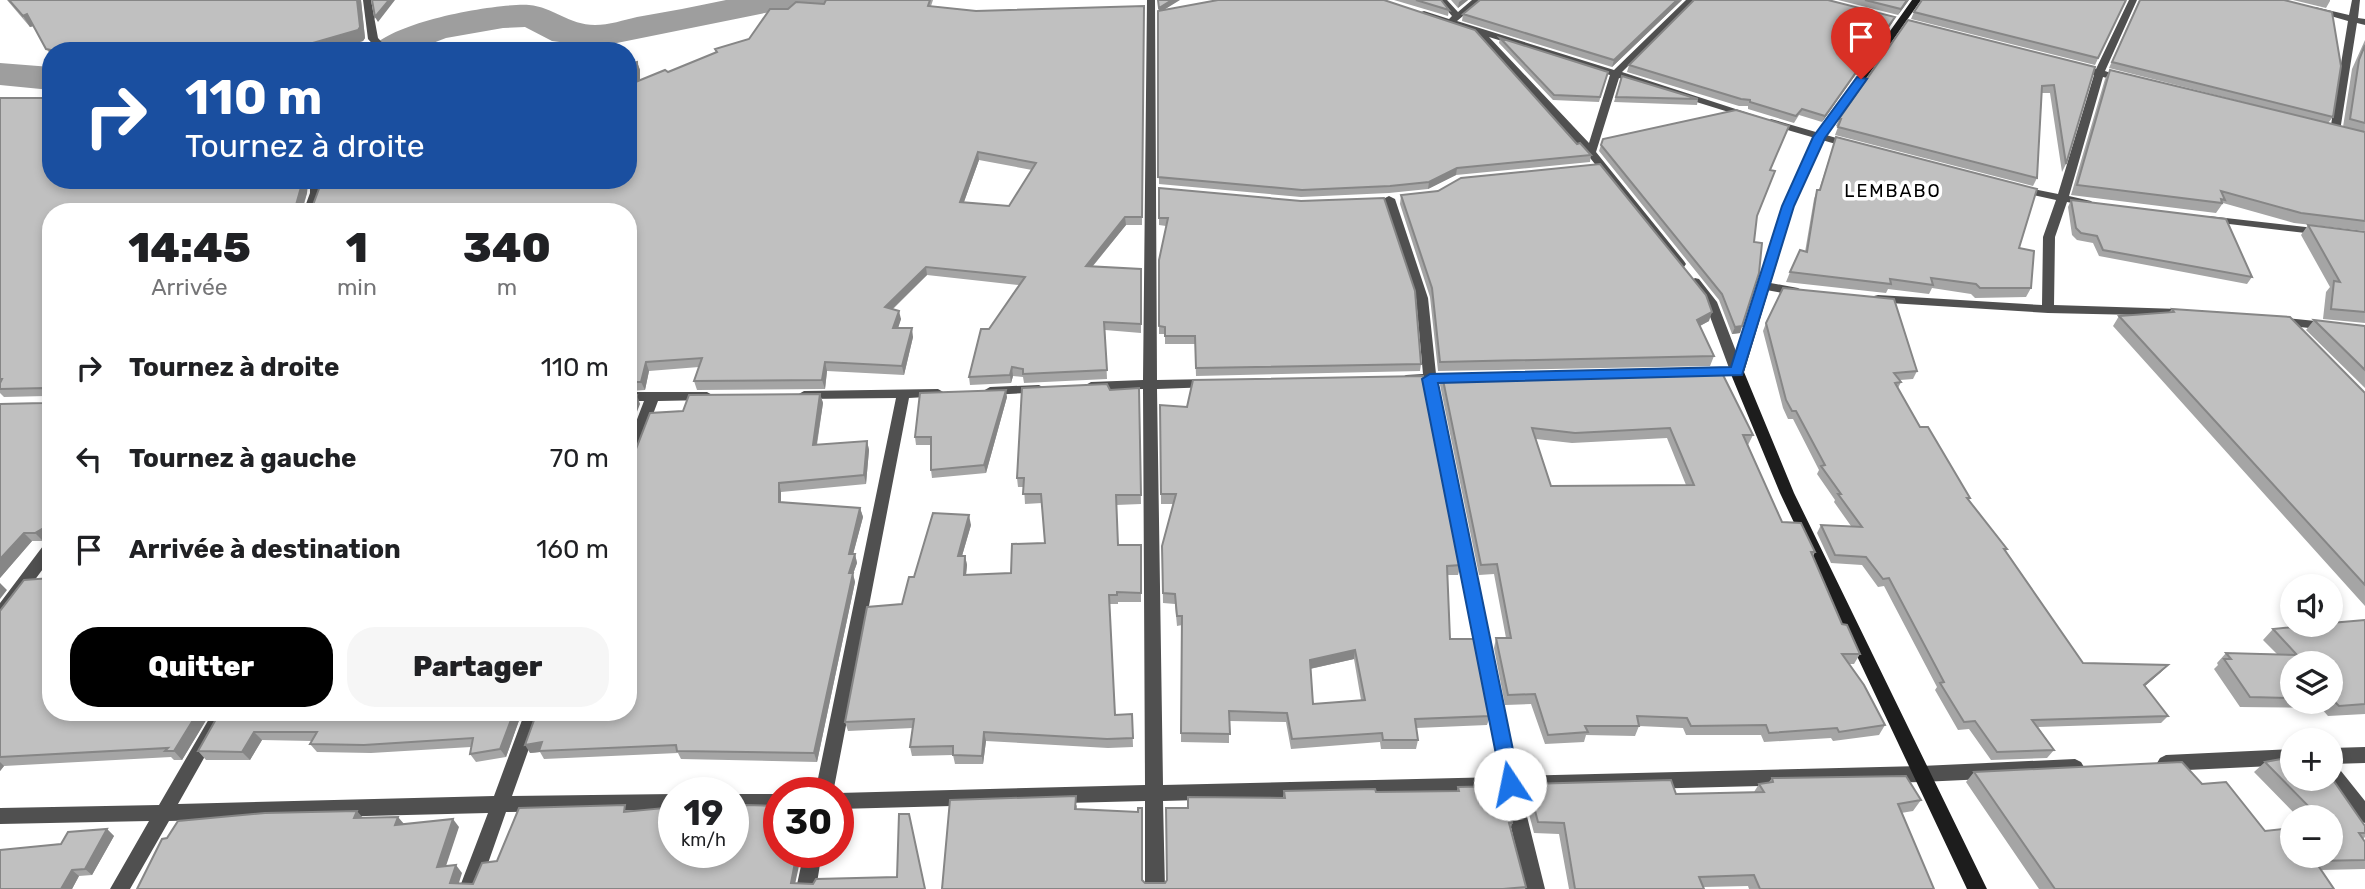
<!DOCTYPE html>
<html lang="fr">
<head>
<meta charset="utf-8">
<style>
	:root { --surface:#fff; --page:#f6f6f6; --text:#202124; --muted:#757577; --accent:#000 }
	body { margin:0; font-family:Rubik,sans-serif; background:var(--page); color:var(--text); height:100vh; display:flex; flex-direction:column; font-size:26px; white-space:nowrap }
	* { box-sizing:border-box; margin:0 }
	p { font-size:23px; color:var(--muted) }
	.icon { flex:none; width:38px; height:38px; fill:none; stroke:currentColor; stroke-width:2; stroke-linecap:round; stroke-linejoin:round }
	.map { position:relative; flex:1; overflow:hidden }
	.sheet { position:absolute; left:42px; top:203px; width:595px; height:518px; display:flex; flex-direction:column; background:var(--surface); border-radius:28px; box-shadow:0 4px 10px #0003 }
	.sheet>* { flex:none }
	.hud { position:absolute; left:42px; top:42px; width:595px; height:147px; border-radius:28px; box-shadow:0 4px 10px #0003; background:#1a4fa0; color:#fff; overflow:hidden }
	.controls { position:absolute; left:2280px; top:574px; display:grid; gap:14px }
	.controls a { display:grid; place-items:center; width:63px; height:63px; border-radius:50%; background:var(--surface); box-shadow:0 4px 10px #0003; font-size:35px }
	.speed { position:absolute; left:658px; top:777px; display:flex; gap:14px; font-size:35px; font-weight:700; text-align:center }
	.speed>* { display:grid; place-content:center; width:91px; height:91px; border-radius:50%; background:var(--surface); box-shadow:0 4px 10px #0003; line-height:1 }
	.speed small { font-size:18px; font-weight:400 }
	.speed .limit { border:10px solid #d22; background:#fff; color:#111 }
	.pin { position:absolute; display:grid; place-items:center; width:60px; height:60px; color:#fff; margin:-72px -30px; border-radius:50% 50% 50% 0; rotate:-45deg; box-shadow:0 0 7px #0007 }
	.pin .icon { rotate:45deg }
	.me { position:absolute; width:77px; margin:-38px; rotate:349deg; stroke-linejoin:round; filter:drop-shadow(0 0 5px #0008) }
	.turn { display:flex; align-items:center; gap:24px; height:147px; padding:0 28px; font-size:32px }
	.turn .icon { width:91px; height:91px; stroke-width:2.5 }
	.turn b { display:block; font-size:49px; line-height:60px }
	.eta { display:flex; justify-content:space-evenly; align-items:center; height:119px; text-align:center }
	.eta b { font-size:42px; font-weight:800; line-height:49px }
	.button { display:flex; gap:14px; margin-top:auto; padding:14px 28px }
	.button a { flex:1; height:80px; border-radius:28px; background:var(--accent); color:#fff; font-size:28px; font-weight:800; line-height:80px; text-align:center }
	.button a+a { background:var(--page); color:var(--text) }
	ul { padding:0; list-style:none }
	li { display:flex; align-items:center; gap:21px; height:91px; padding:0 28px }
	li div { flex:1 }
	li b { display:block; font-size:26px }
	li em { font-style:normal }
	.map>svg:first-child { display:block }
</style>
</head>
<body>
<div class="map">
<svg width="2365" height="889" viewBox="0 0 2365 889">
	<rect width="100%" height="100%" fill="#fff"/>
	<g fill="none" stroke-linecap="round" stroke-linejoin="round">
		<path fill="#9e9e9e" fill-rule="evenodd" d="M726,0H847L842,7C816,14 796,19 770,12L597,47L552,41L525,27L503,28L446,38L412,51H369C388,22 495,3 529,5C553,7 569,25 595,25C609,25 624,20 637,17C667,12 697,6 726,0Z
			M0,63L51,67V90L0,85Z"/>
		<path fill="#505050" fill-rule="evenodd" d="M363,0H371L378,38L390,51H379L368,39Z
			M1147,0H1155L1157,380L1211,379L1218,383L1211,387L1157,389L1163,785L1500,777L1424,383H1406L1399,379L1406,375L1423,374L1416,298L1383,199L1389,196L1395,199L1428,298L1436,374H1459L1466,378L1459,382L1437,383L1517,776L1921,766L2075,759L2081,762L2084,767L2081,772L2075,775L1921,782L1521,792L1545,889H1525L1503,792L1163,801L1165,889H1145V801L838,809V793L1145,785L1143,389L1091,390L1084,386L1091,382L1143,380Z
			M1438,0H1447L1458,12L1472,0H1482L1457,21L1614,70L1686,0H1695L1622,72L1757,116L1752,119L1748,118L1619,78L1596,152L1684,261L1686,264L1684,267H1676L1587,154L1474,33L1421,16V12L1424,11L1449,19L1452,16ZM1489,37L1610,75L1589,143Z
			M2129,0H2137L2105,71L2128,79L2123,82L2103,77L2069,196L2091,201L2093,203L2087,206L2067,202L2055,237L2054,305L2179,309L2185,313L2183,316L2048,313L1874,302L1872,299L1874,296L1878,295L2042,305L2043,237L2056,200L2014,191L2012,189L2018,186L2058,194L2094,75L2070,67L2075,64L2096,69Z
			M2352,0H2360L2358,18L2365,19V25L2357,23L2340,131L2335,134L2330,131L2348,21L2310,10L2315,7L2349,15Z
			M1771,119L1857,144L1858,146L1853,149L1767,124L1766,122Z
			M310,180H321L322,193L315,212H303L310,193Z
			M2208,216L2323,229L2329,232L2323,235L2204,221V217Z
			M1695,278L1699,279L1717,302L1744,372L1742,375L1703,377L1696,373L1703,369L1729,368L1705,303L1689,282Z
			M1765,282L1798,288L1804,292L1798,296L1761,289L1759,286Z
			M2276,317L2365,326V334L2272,324L2270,321L2272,318Z
			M1039,385L1046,389L1044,392L990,395L983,391L990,387Z
			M938,389L945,393L943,396L909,398L833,793H815L896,398L804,399L797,395L804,391Z
			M628,392H707L714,396L707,400L658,401L635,462L628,467V443L644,401H628Z
			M51,540V558L6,619L0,621V603L46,542Z
			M213,712H230L178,804L494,796L525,712H542L512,796L674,794V810L506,812L479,889H459L488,813L169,821L130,889H110L149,821L0,824V808L159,805Z
			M2365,747V763L2332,764L2337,766L2365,801V823L2359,821L2326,779H2331V748Z
			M2292,749V765L2166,771L2160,768L2157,763L2160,758L2166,755Z
			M733,794H779V810H733Z
			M804,852H822L816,889H796Z"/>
		<path fill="#1d1d1d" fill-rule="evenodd" d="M1912,0H1921L1825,137L1794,206L1744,372L1794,493L1987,889H1967L1780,493L1730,372L1782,206L1815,137Z"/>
	</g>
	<path fill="#a5a5a5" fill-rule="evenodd" d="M7,0H361L365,38L363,41L330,51H51V56L33,26L30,27Z
		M826,0H933L931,6L976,11L1144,6L1142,225H1126L1093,266L1141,269V333L1105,330L1107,379L1024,383L1023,377L1013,376L1011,383L970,385L969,377L989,329L1019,285L927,275L893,309L901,319L898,328L913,337L904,375L827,371L825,389L697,390L694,381L699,367L649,371L645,390L628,391V212H51V539L50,538L43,541H32L0,578V404L44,403L46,400V396L4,397L0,393V98L51,180H308L307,193L304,205L628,180L637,62L640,70V80L668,72L716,52L715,49L749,39L788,9L824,4ZM979,160L1032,170L1009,206L964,202Z
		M1158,0L1164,10L1577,144L1591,155L1590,162L1456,175L1428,189L1389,193L1301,197L1159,184L1158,11H1159Z
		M1394,0H1441L1449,10L1448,16Z
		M1451,0H1468L1458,8Z
		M1682,0L1612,67L1462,21L1463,14Z
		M1838,0H1909L1898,15Z
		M2126,0L2095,65L1911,19L1914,12Z
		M2139,0H2284L2333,117L2328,123L2343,127L2352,69L2365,40V231L2294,223L2223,203L2216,213L2071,195L2105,79L2110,70L2275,110L2109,68L2139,1Z
		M2293,0H2330V1L2326,8Z
		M1892,23L1822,122L1799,115L1794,123L1748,109V106H1739L1627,72L1629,65Z
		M1500,38L1608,72L1599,102L1553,100L1499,43Z
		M2095,67L2066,164L2062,172L2050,93H2042L2037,178L2033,186L1835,135L1838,127L1836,126L1839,119Z
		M1622,76L1698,99L1697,105L1614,102Z
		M1836,137L2019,248L2031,288L2026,297L1975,298L1971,294L1932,288L1929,294L1888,289L1886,293L1786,282L1790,272L1805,252L1814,199L1817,190H1819Z
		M1603,139L1770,170L1757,217L1742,326L1740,333L1732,334L1719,300L1599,151Z
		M1159,188L1421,364L1420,371L1196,376L1195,344H1165V334H1159V260L1166,226L1159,225Z
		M1401,195L1709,321L1700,326L1714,356L1710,366L1438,371L1430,297L1400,204Z
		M2071,200L2252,277L2247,284L2099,256L2093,243L2077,240L2072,235L2068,207Z
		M2308,225L2365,232V323L2323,319L2326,292L2330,287L2301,235Z
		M2172,309L2365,393V606L2113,326L2119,316L2169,312Z
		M2314,320L2365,326V388L2306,330Z
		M1766,323L1917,371L1913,379L1900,380L1901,382L1898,388L1920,427L1970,498L1969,500L2007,549L2006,551L2083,663L2161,672L2145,686L2168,716L2161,723L2038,727L2054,750L2047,758L1991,760L1969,729L1958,730L1935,690L1937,687L1884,586L1878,587L1862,565L1831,563L1817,533L1821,525L1851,526L1834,502L1835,500L1817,474L1819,470L1793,419H1788L1783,408L1763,331Z
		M1442,375L1753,435L1748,445L1782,522L1815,552L1813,557L1842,624L1860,654L1854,664H1849L1885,725L1879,735L1833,741L1831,738L1764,742L1761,735H1686L1683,728L1639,726L1635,736L1586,735L1584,742L1545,744L1531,704L1505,705L1494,648L1496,638H1506L1494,574L1479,575L1440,385ZM1667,438L1686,485L1551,486L1536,439L1572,443Z
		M1139,388L1141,504L1116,505L1118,545H1141V602H1118V604H1109L1115,715L1132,714L1133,747L1108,748L986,741L983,764H955L953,755L912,756L910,747L913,728L848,731L845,722L902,604L914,577L971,525L962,556H965L967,565L966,575L1011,573L1045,543L1042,503L1025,504L1024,487H1018L1017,478L1110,390Z
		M820,394L823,403L817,445L867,441L869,450L866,484L781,492V503L860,508L863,517L853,554H855L857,563L853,574L855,582L817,762L681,759L678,753L544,759L540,752L530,753L634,454L683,411Z
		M1007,397L986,473L932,478L931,470V445H916L915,437Z
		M1160,405L1461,565L1458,575H1447L1450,639L1490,716L1487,725L1416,728L1418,740L1416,749H1381L1380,742L1291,749L1286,722L1229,721V743L1181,742L1182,625L1177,626L1175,604L1163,603L1162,546L1174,504H1161ZM1354,659L1361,700L1313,704L1310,669Z
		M0,611L51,712H211L182,760H174L171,757L4,766L0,771Z
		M2365,620V714L2328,716L2321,708L2240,707L2214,669L2218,665L2217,663L2226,653L2277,654L2263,640L2273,629ZM2292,663H2331V702H2292Z
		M220,712H522L506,757L476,762L470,754L471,747L371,753L317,752L310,744L312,741L262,740L250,760H206L198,751Z
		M2265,762L2365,826V837L2363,839L2365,842V869L2321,870L2334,889H2039L1966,782L1974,772L2202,784L2265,831L2331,856V817H2298L2254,772Z
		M1772,778L1921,800L1913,811L1901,813L1934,889H1749L1748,886L1703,887L1704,889H1569L1559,834L1534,833L1524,795L1528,784L1676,794L1754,792L1759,784L1769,782Z
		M1458,787L1512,823L1511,828L1526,887L1525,889H942L1077,805V809L1145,883H1165L1167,880L1188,808L1283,798L1284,791L1376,792L1457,791Z
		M107,829L114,836L92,875L79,876L72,889H0L61,844Z"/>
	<path fill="#868686" d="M357,0H361L365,38L363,41L330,51H285Z
		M389,0H395L378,22L375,17Z
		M1172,0H1180L1159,13V8Z
		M1462,0H1468L1458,8L1459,2Z
		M1677,0H1682L1612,67L1614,60Z
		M1907,0H1909L1898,15L1901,9Z
		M27,14L34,26L30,27L23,16Z
		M1895,17L1892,23L1822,122L1825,116Z
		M637,62L640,70V89L638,81Z
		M978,152L979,160L961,210L960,202Z
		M1457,168L1456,175L1428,189L1429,182Z
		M303,180H308L307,193L301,212L296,205Z
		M1125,217L1126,225L1086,274V266Z
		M926,267L927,275L886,315L885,307Z
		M899,311L901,319L895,337L893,328Z
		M1712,312L1709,321L1694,329L1697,320Z
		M1742,326L1740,333L1732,334L1735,327Z
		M912,328L913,337L904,375L902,366Z
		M646,362L649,371L645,390L641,382Z
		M825,362L827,371L825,389L822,380Z
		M1012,367L1013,376L1011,383L1010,375Z
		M1006,390L1007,397L986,473L984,465Z
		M820,394L823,403L815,454L813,445Z
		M637,395L640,404L628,435V417Z
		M867,441L869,450L866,484L864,475Z
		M779,483L781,492V511L779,502Z
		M860,508L863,517L851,562L849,554Z
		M969,515L971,525L959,566L958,556Z
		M42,529L50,538L43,541L35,533Z
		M24,533L32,541L0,578V559Z
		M855,554L857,563L853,574L855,582L817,762L814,753L849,573Z
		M965,556L967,565L965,584L964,575Z
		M0,583L7,590L0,599Z
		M1355,650L1354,659L1309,669L1310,660Z
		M2168,665L2161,672L2137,693L2144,685Z
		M198,712H211L182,760L174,751Z
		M514,712H522L506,757L500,749Z
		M254,732L262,740L250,760L242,752Z
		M984,732L986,741L983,764L982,756Z
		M542,742L540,752L530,753L525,745Z
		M0,762L4,766L0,771Z
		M357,811L364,819L354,818Z
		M398,817L405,825H395Z
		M453,819L459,827L443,875L437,867Z
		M107,829L114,836L92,875L85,869Z
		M797,852H802L794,889L791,883Z
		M456,865L462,873L457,889L450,883Z
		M72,870L79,876L72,889H61Z"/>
	<path fill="#c0c0c0" stroke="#868686" stroke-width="2" fill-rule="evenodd" d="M9,0H357L360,27L358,30L285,51H56L46,49L27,14L23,16Z
		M372,0H389L375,17Z
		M826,0H930L928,6L976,11L1144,6L1142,217H1125L1086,266L1141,269V324L1104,322L1107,370L1023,374V369L1012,367L1010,375L969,377L981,329H989L1025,277L926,267L885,307L899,311L893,328H912L902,366L825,362L822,380L694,381L702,358L646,362L641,382H628V212H51V533H46L42,529L35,533H24L0,559V404L44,403L46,400L44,388L0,389V383L2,379H0V98H51V180H74L72,182L77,180H303L296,205H313L320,186L319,180H628V64L637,62L638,81L665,70L668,72L717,52L715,49L749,39L770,9H788L796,2L824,4ZM978,152L1036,163L1009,206L960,202Z
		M1158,0H1172L1159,8Z
		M1218,0H1384L1475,30L1577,144L1580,143L1591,155L1457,168L1429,182L1390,186L1302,190L1158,177V11Z
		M1416,0H1441L1449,10Z
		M1480,0H1677L1614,60L1463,14Z
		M1694,0H1828L1895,17L1825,116L1802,109L1796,116L1750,102V100L1741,99L1629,65Z
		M1865,0H1907L1901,9Z
		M1922,0H2126L2098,58L1914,12Z
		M2140,0H2284L2332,12L2341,66L2333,117L2112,62Z
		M1908,20L2095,67L2066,164L2054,85L2042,86L2037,178L1838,127L1841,119H1839Z
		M1500,38L1608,72L1600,97L1554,95Z
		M2365,45V123L2350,119L2359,60Z
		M2110,70L2365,132V221L2301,213L2221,191L2225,200L2221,199L2222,203L2077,185Z
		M1622,76L1698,99L1616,97Z
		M1736,110L1789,126L1770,170L1775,171L1757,216L1754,242L1762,243L1759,273L1742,326L1735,327L1722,294L1601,145L1603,139Z
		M1836,137L2037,189L2019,248L2034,251L2031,288H1980L1976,284L1931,278L1933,285L1890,279L1891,284L1790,272L1800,250L1807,252L1817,190H1820Z
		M1600,164L1706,295L1712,312L1697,320L1714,356L1440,362L1432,288L1401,195L1438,191L1461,178Z
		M1159,188L1301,201L1384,198L1415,291L1421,364L1196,368L1195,336H1165V327L1159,326V260L1168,218H1159Z
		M2071,200L2226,219L2252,277L2103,250L2097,236L2081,233L2076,228Z
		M2308,225L2365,232V312L2331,309L2334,281L2340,282Z
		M1783,288L1894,299L1917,371L1894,373L1901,382L1895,383L1920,427H1928L1970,498H1967L2007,549H2004L2083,663L2168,665L2144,685L2168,716L2032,720L2054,750L1997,752L1975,721L1964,722L1940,683L1944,682L1889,578L1883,579L1866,557L1835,555L1821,525L1862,527L1838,494H1841L1821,466L1825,465L1796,411H1792L1786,400L1766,323Z
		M2172,309L2290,317L2365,393V585L2119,316L2174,312Z
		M2314,320L2365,326V370Z
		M1720,369L1753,435H1743L1782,522L1801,523L1815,552H1811L1842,624L1847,625L1860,654H1842L1864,685L1885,725L1839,732L1837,728L1769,733L1766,725L1691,726L1687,718L1637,716L1639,726H1585L1588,732L1548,735L1535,694L1508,695L1496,638H1511L1497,564L1481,565L1442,375ZM1532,428L1575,433L1670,428L1694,485L1551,486Z
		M1423,376L1461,565L1447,566L1450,639H1475L1490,716L1415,719L1418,740H1383L1382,733L1292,739L1287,713L1229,711L1230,734L1181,733L1182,616H1177L1175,594L1163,593L1162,546L1176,494H1161L1160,405L1187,407L1193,380ZM1355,650L1365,700L1313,704L1310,660Z
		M1107,384L1110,390L1139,388L1141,495H1116L1118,545H1141V593L1117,592V595H1109L1115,715L1132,714L1133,738L1107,739L984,732L982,756L953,755V746L910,747L914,719L845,722L867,607L902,604L909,577H914L933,513L969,515L958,556H965L964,575L1011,573L1012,544L1045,543L1041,494H1023L1024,478H1017L1022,388Z
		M1006,390L984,465L931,470V437H915L920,393Z
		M628,394L637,395L628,417Z
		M820,394L813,445L867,441L864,475L779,483V502L860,508L849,554H855L849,573H853L814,753L677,751L676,745L539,751L542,742L525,745L537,712H628V458L634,454L650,413L683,411L689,395Z
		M51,578V712H198L174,751H165L168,748L0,757V611L24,580Z
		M2365,620V704L2339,706L2331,698V663H2292V698L2250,697L2224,659H2231L2226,653L2297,655L2273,629L2316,625H2331V623Z
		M220,712H514L500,749L470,754L473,738L364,745L310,744L317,732H254L242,752L198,751Z
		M2292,757V779H2331V777L2365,826V833H2359L2365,842V860L2315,861L2334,889H2055L1974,772L2182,762L2202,784L2226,782L2265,831L2292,828V856H2331V817H2319L2265,762Z
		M1906,776L1921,800L1898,804L1934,889H1760L1754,875L1699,877L1704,889H1575L1564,823L1538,822L1528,784L1671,780L1676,794L1764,792L1759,784L1773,782L1772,778Z
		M1504,786L1512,823H1509L1526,887L1503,889H942L950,800L1076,796L1075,809L1138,812V808H1142V880L1145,883H1165L1167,880L1166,808H1188V797L1285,798L1284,791L1375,789L1376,792L1459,791L1458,787Z
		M625,805L624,812L674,807V852H733V807L744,805L779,806V852H797L791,883L813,884L816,879L897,877L899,814H909L925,889H137L162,839L167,838L178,821L265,813L357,811L354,818L398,817L395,825L453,819L437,867L456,865L450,883L473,884L482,863L497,861L519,808Z
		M107,829L85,869L72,870L61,889H0V850L61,844L68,832Z"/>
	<path fill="#1a73e8" stroke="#114b97" stroke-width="2" d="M1857,77L1867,79L1825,138L1794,206L1742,375L1438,383L1520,784L1517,790L1510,793L1503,790L1422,379L1430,374L1731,367L1782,206L1813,137Z"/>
	<g text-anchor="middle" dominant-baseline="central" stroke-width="7" stroke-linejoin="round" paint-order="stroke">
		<g font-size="18" letter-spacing="2" fill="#000" stroke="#fff">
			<text x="1893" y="191">LEMBABO</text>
		</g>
	</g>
</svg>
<div class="controls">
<a><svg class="icon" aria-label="sound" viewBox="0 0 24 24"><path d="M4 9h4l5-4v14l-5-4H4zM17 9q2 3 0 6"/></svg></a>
<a><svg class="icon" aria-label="layers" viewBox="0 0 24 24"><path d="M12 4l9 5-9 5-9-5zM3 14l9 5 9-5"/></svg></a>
<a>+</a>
<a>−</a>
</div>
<div class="speed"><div>19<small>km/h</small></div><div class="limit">30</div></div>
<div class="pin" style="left:1861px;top:79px;background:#d93025"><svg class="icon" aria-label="arrive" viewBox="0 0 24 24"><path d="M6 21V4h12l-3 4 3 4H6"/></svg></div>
<svg class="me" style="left:1510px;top:784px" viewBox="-20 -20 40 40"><circle r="19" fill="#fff"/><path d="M0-13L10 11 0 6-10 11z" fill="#1a73e8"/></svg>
<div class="hud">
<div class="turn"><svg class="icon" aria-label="right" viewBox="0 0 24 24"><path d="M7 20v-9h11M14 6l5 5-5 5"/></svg><div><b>110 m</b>Tournez à droite</div></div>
</div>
<section class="sheet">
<div class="eta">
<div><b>14:45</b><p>Arrivée</p></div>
<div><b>1</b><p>min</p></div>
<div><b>340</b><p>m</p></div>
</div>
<ul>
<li><svg class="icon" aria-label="right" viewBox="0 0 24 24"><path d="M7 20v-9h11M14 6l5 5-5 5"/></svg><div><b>Tournez à droite</b></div><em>110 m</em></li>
<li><svg class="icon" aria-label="left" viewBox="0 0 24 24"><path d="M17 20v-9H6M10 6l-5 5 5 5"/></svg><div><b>Tournez à gauche</b></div><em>70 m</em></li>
<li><svg class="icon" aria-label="arrive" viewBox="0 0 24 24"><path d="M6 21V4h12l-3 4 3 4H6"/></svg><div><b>Arrivée à destination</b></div><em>160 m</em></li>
</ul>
<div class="button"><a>Quitter</a><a>Partager</a></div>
</section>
</div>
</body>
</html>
